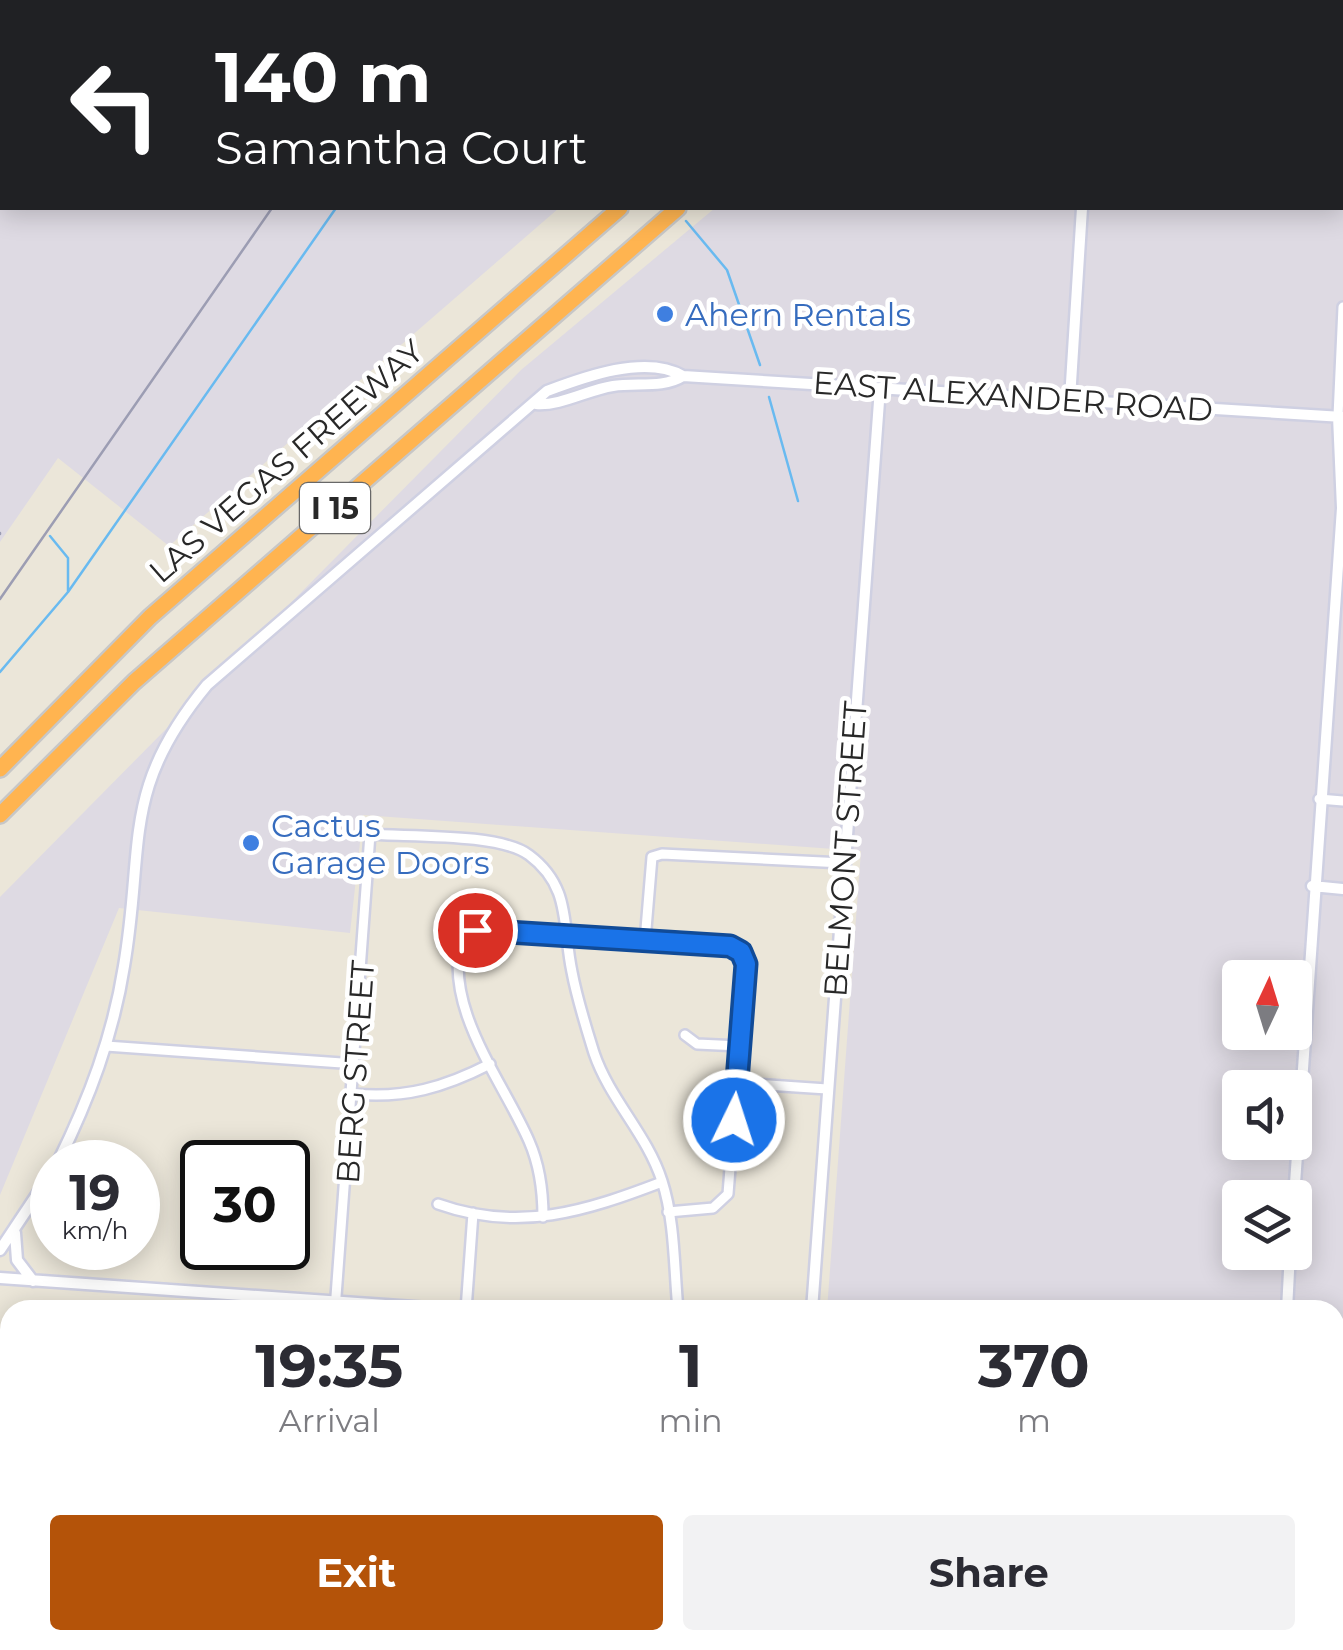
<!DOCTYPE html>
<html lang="en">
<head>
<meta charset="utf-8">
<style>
	:root { --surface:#fff; --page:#f2f2f3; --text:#2b2b33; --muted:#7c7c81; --accent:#b45309 }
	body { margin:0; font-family:Montserrat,sans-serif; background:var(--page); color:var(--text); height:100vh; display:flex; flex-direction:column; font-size:38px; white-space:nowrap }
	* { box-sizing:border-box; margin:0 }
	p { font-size:32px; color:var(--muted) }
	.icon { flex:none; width:55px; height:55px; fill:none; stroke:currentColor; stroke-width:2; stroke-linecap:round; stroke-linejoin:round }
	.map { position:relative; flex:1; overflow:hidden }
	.side { position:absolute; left:0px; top:1300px; width:1345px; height:350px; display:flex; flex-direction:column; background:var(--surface); border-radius:30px 30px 0 0; box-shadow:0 5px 25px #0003 }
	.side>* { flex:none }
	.banner { position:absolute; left:0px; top:0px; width:1345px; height:210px; box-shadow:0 5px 25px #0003; background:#202124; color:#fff; overflow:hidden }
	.needle { width:65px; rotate:4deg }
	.fabs { position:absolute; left:1222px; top:960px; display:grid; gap:20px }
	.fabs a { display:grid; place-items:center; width:90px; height:90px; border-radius:10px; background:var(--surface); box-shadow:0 5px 25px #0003; font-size:50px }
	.speed { position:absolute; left:30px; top:1140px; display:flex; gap:20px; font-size:50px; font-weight:700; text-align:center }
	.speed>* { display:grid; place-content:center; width:130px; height:130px; border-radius:50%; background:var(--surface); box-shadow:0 5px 25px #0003; line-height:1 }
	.speed small { font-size:25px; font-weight:400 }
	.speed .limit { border:5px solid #111; border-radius:15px; background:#fff; color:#111 }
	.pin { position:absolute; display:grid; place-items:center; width:85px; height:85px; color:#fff; margin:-42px; border:5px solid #fff; border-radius:50%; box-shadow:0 2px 10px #0007 }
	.me { position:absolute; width:110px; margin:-55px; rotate:4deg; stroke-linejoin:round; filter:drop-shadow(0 0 8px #0008) }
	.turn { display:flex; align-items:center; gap:35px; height:210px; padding:0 50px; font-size:45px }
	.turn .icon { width:130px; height:130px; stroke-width:2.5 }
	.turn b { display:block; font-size:70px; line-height:85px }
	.eta { display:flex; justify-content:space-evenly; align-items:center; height:170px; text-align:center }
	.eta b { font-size:60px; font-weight:700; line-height:70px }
	.cta { display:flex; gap:20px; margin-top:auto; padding:20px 50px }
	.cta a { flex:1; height:115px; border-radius:10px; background:var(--accent); color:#fff; font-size:40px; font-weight:700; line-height:115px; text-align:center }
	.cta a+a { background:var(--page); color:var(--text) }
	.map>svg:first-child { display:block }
</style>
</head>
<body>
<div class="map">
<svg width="1343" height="1650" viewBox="0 0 1343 1650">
	<rect width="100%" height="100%" fill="#ebe6d9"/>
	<path fill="#dedae3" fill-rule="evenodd" d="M0,0H797L2,2V208H559L169,546L58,458L0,542Z
		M961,0H1343V1346L1335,1345V1310H827L861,851L363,815L350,933L119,908L0,1195V897L521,370L715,208H1342V2H958ZM1240,978H1295V1032H1240ZM1240,1088H1295V1142H1240ZM1240,1198H1295V1252H1240Z"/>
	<path fill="#ede6c8" d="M88,1302L96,1303L208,1310H88Z
		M812,1640H1266L1265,1650H811Z"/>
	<path fill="#69baf0" d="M0,1525L10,1526V1640H301V1650H0Z"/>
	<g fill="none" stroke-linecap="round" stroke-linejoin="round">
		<path stroke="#69baf0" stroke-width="2.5" d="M442,2V0
			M686,221L727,270L760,365
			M769,397L798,501
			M50,536L68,558V592
			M0,672L68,592L336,208
			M802,1650V1640"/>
		<g stroke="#cfd0e2" stroke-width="14">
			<path id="minor" d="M173,2L175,0
				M473,2L474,0
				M0,167H2
				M1338,416L1343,307
				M1319,799L1343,801
				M645,941L652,857L662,854L843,863
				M685,1035L697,1044L740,1046
				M106,1046L356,1064
				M738,1083L827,1089
				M354,1094C405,1099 445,1087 490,1064
				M438,1204C519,1233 586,1211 662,1182
				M543,1217C543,1190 540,1166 529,1141C503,1081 442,1007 462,938L475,930L730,946L741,953L746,965L728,1194L713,1208L668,1212
				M335,1310L370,834C408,837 500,833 529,855C572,887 562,926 572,972C577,999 586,1027 594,1053C610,1100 647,1134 662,1181C675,1221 674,1268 678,1310
				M466,1310L473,1213
				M1335,1493L1343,1373
				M309,1650V1640
				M401,1650L402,1640
				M554,1650V1640
				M743,1650L744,1640"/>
		</g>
		<g stroke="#cfd0e2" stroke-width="15">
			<path id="tertiary" d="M1203,2L1206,0
				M1070,399L1082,208
				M536,404C561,406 587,390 613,386C636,382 662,389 683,376
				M1312,886L1343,889
				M58,1162C89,1099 113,1036 124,966C145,844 120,790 207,685L547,391C584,377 646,354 683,376L1343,417
				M1294,1198L1342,508L1338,416
				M15,1233L17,1260L33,1281
				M0,1250L52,1172
				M0,1278L457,1310
				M812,1310L880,388
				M1287,1310L1290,1252
				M1335,1365H1343
				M839,1650L840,1640
				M853,1650L854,1640"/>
		</g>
		<g stroke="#c7c7c7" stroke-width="20">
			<path id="motorway" d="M859,2L862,0
				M899,2L901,0
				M0,769L150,617L620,208
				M0,815L134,682L678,208"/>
		</g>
		<use href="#minor" stroke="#fff" stroke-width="9"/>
		<use href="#tertiary" stroke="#fff" stroke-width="10"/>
		<use href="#motorway" stroke="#ffb450" stroke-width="15"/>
		<path stroke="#9c9db3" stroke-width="2.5" d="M418,2L420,0
			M0,534V533
			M0,599L272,208"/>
	</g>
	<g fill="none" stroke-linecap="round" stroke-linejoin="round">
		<g stroke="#114b97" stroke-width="25">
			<path id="route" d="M475,930L730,946L741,952L746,964L734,1120"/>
		</g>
		<use href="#route" stroke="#1a73e8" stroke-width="18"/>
	</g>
	<g fill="#3f7fe0" stroke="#fff" stroke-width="4">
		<circle cx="665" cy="314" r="10"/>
		<circle cx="251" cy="843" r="10"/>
	</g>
	<g text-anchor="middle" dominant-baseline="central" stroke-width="9" stroke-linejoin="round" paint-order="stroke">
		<rect fill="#fff" stroke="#686868" stroke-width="2.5" x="300" y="483" width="70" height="50" rx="8"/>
		<g font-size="30" font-weight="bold" fill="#282828">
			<text x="335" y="508">I 15</text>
		</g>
		<g font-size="32" fill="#366cbe" stroke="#fff" text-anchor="start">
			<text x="685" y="314">Ahern Rentals</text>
			<text x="271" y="825">Cactus<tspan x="271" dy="37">Garage Doors</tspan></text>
		</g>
		<g font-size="32" fill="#282828" stroke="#fff">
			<text transform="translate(1013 396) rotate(4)">EAST ALEXANDER ROAD</text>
			<text transform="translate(286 461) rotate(-41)">LAS VEGAS FREEWAY</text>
			<text transform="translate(845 849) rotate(-86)">BELMONT STREET</text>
			<text transform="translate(355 1072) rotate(-86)">BERG STREET</text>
		</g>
	</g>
</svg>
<div class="fabs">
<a><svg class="needle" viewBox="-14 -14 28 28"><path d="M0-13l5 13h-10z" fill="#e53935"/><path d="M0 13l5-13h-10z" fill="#7c7c81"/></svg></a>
<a><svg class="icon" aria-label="sound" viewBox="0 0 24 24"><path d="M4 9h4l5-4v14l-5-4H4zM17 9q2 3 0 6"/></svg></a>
<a><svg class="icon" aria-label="layers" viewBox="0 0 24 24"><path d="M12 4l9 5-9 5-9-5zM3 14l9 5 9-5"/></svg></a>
</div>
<div class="speed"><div>19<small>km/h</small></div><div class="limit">30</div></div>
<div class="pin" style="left:475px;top:930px;background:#d93025"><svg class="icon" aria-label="arrive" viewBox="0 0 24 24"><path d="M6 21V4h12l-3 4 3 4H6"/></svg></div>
<svg class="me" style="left:734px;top:1120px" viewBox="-20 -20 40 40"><circle r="17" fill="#1a73e8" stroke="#fff" stroke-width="3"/><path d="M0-11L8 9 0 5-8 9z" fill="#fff"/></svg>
<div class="banner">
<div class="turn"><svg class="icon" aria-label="left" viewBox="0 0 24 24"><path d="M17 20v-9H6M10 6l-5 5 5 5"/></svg><div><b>140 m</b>Samantha Court</div></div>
</div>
<section class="side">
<div class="eta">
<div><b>19:35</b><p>Arrival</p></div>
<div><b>1</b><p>min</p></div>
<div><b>370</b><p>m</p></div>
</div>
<div class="cta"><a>Exit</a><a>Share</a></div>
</section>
</div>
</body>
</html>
